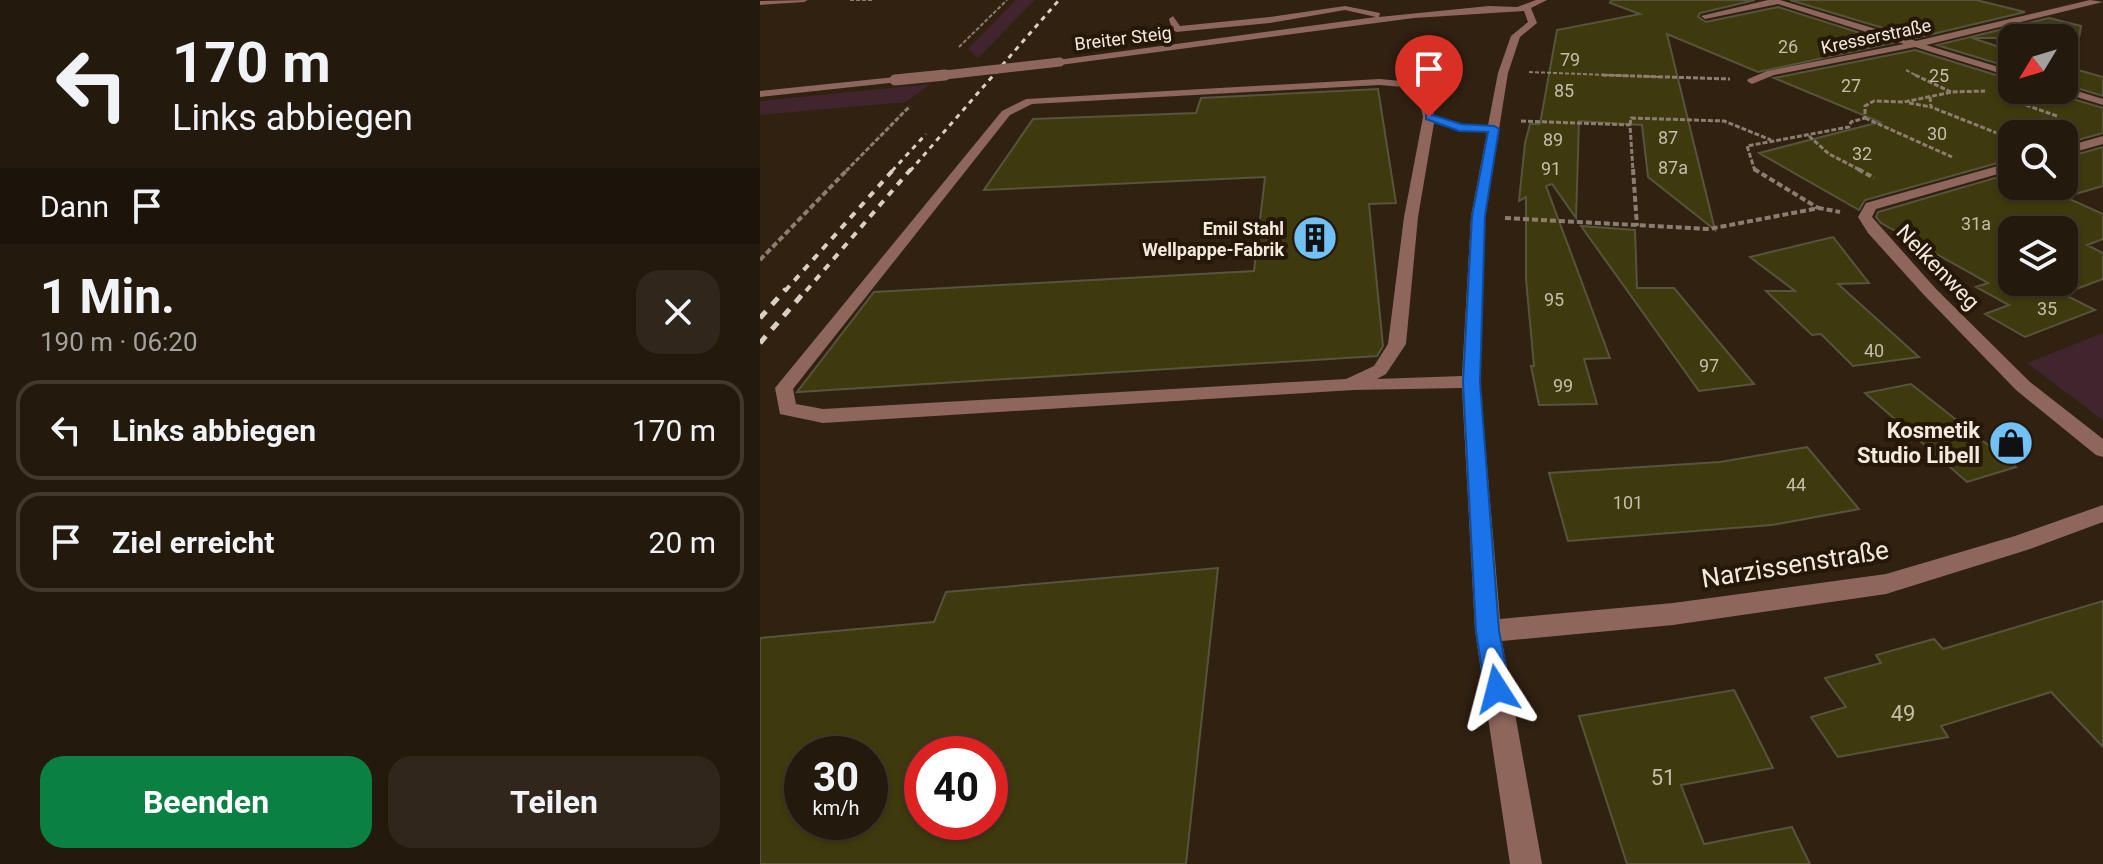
<!DOCTYPE html>
<html lang="de">
<head>
<meta charset="utf-8">
<style>
	:root { --surface:#24190d; --page:#30261b; --text:#f1f3f6; --muted:#a3a09d; --line:#41382e; --accent:#0b8043 }
	body { margin:0; font-family:Roboto,sans-serif; background:var(--page); color:var(--text); height:100vh; display:flex; flex-direction:column; font-size:30px; white-space:nowrap }
	* { box-sizing:border-box; margin:0 }
	p { font-size:26px; color:var(--muted) }
	.icon { flex:none; width:44px; height:44px; fill:none; stroke:currentColor; stroke-width:2; stroke-linecap:round; stroke-linejoin:round }
	.map { position:relative; flex:1; overflow:hidden }
	.details { display:flex; flex-direction:column; background:var(--surface); width:760px }
	.details>* { flex:none }
	.hud { background:#24190d; color:var(--text); overflow:hidden }
	.needle { width:52px; rotate:232deg }
	.controls { position:absolute; left:1238px; top:24px; display:grid; gap:16px }
	.controls a { display:grid; place-items:center; width:80px; height:80px; border-radius:16px; background:var(--surface); box-shadow:0 2px 6px #0004,0 0 0 2px var(--line); font-size:40px }
	.speed { position:absolute; left:24px; top:736px; display:flex; gap:16px; font-size:40px; font-weight:700; text-align:center }
	.speed>* { display:grid; place-content:center; width:104px; height:104px; border-radius:50%; background:var(--surface); box-shadow:0 2px 6px #0004,0 0 0 2px var(--line); line-height:1 }
	.speed small { font-size:20px; font-weight:400 }
	.speed .limit { border:12px solid #d22; background:#fff; color:#111 }
	.pin { position:absolute; display:grid; place-items:center; width:68px; height:68px; color:#fff; margin:-82px -34px; border-radius:50% 50% 50% 0; rotate:-45deg; box-shadow:0 0 8px #0007 }
	.pin .icon { rotate:45deg }
	.me { position:absolute; width:88px; margin:-44px; rotate:351deg; stroke-linejoin:round; filter:drop-shadow(0 0 6px #0008) }
	.turn { display:flex; align-items:center; gap:28px; height:168px; padding:0 40px; font-size:36px }
	.turn .icon { width:104px; height:104px; stroke-width:2.5 }
	.turn b { display:block; font-size:56px; line-height:68px }
	.then { display:flex; align-items:center; height:76px; padding:0 40px; background:#0003; gap:16px; font-size:30px }
	.round { display:grid; place-items:center; flex:none; width:84px; height:84px; border-radius:24px; background:var(--page) }
	.summary { display:flex; align-items:center; justify-content:space-between; height:136px; padding:0 40px }
	h1 { font-size:48px; font-weight:700; line-height:60px }
	.button { display:flex; gap:16px; margin-top:auto; padding:16px 40px }
	.button a { flex:1; height:92px; border-radius:24px; background:var(--accent); color:#fff; font-size:32px; font-weight:700; line-height:92px; text-align:center }
	.button a+a { background:var(--page); color:var(--text) }
	ul { padding:0; list-style:none }
	li { display:flex; align-items:center; gap:24px; height:100px; margin:0 16px 12px; padding:0 24px; border:4px solid var(--line); border-radius:24px }
	li div { flex:1 }
	li b { display:block; font-size:30px }
	li em { font-style:normal }
	main { display:flex; flex:1; min-height:0 }
	.map>svg:first-child { display:block }
</style>
</head>
<body>
<main>
<section class="details">
<div class="hud">
<div class="turn"><svg class="icon" aria-label="left" viewBox="0 0 24 24"><path d="M17 20v-9H6M10 6l-5 5 5 5"/></svg><div><b>170 m</b>Links abbiegen</div></div>
<div class="then">Dann<svg class="icon" aria-label="arrive" viewBox="0 0 24 24"><path d="M6 21V4h12l-3 4 3 4H6"/></svg></div>
</div>
<div class="summary"><div><h1>1 Min.</h1><p>190 m · 06:20</p></div><a class="round"><svg class="icon" aria-label="close" viewBox="0 0 24 24"><path d="M6 6l12 12M18 6L6 18"/></svg></a></div>
<ul>
<li><svg class="icon" aria-label="left" viewBox="0 0 24 24"><path d="M17 20v-9H6M10 6l-5 5 5 5"/></svg><div><b>Links abbiegen</b></div><em>170 m</em></li>
<li><svg class="icon" aria-label="arrive" viewBox="0 0 24 24"><path d="M6 21V4h12l-3 4 3 4H6"/></svg><div><b>Ziel erreicht</b></div><em>20 m</em></li>
</ul>
<div class="button"><a>Beenden</a><a>Teilen</a></div>
</section>
<div class="map">
<svg width="1343" height="864" viewBox="0 0 1343 864">
	<rect width="100%" height="100%" fill="#302111"/>
	<path fill="#41252e" d="M256,0H275L218,58L208,49Z
		M171,84L146,102L0,115V101Z
		M1343,333V420L1267,363Z"/>
	<path fill="#3f390e" stroke="#57543d" stroke-width="2" fill-rule="evenodd" d="M851,0H995L940,13L938,17L946,22L1018,7L1132,43L998,72L907,34L955,230L888,177L882,125L819,121L816,218L792,184L786,186L850,358L824,359L837,404L779,405L771,366H774L766,279V197L759,201L765,143L770,124H780L797,30L880,14L850,3Z
		M1030,0H1216L1265,12L1156,38Z
		M1289,18L1321,26L1319,38H1212L1252,51V68L1177,45Z
		M1155,50L1252,80V90H1296L1299,95L1343,108V133L1304,144V134H1252V159L1105,200L1099,210L999,153L1120,122L1014,78Z
		M1304,66L1343,77V96L1304,84Z
		M618,89L636,203L609,204L623,346L617,356L37,392L114,292L494,271L505,177L224,190L273,119L436,113L441,98Z
		M1343,147V186L1305,197L1343,214V239L1327,245L1343,253V279L1303,294L1335,310L1265,337L1225,314L1249,305L1216,287L1228,283L1121,223L1116,217L1118,212L1252,173V186H1304V158ZM1252,230H1304V282H1252Z
		M821,226L875,230L877,288H914L994,384L939,391Z
		M1073,237L1109,283L1078,284L1159,357L1093,366L1061,334L1052,335L1006,291H1035L990,257Z
		M1151,384L1256,467L1207,482L1105,393Z
		M1047,447L1099,509L1012,525L808,541L789,473L960,462Z
		M458,568L426,864H0V638L174,622L186,592ZM42,754H110V822H42ZM162,754H230V822H162Z
		M1343,601V747L1291,692L1181,726L1188,737L1078,757L1051,717L1086,707L1065,678L1121,663L1116,655L1174,639L1183,649Z
		M974,690L1013,768L921,785L944,844L1032,827L1050,864H867L819,716Z"/>
	<g fill="none" stroke-linecap="round" stroke-linejoin="round">
		<path stroke="#8b7e70" stroke-width="2" stroke-dasharray="4 2" stroke-linecap="butt" d="M90,0H113
			M199,47L247,0
			M1146,70L1159,77
			M769,72L899,77"/>
		<path stroke="#8b7e70" stroke-width="3" stroke-dasharray="5 2" stroke-linecap="butt" d="M842,75L970,79
			M1155,75L1191,92
			M1170,97L1171,107L1252,139
			M1246,98L1297,116
			M1149,103L1171,107
			M1105,118L1192,157
			M761,121L870,125L873,171
			M870,125L871,118L964,121L1011,140
			M1049,136L1069,154L1102,171
			M86,171L150,106
			M995,171L987,146L1089,127L1091,122L1105,118V106L1114,101L1144,102L1192,92L1225,91"/>
		<path stroke="#8b7e70" stroke-width="4" stroke-dasharray="6 3" stroke-linecap="butt" d="M873,169L877,226
			M994,169L1058,208
			M1098,169L1114,178
			M745,218L949,229L1059,208L1080,212
			M0,260L88,169"/>
		<path fill="#8e665c" fill-rule="evenodd" d="M48,0L44,2L0,5V1Z
			M776,0H787L771,8L777,23L760,37L748,73L725,216L720,382L740,619L913,603L1126,574L1255,536L1343,505V522L1267,550L1126,594L913,625L742,641L782,864H750L715,631L702,388L593,390L63,423L20,414L15,388L242,111L266,99L619,79L664,83L674,115L700,125H728L738,73L751,36L768,22L764,11L654,18L300,65L297,60L616,17L585,10L510,23L416,32L412,29L409,19L413,16L420,26L510,17L585,6L620,13L619,17L729,6L757,7ZM619,85L656,88L663,117L644,217L628,344L614,366L586,379L63,409L36,404L33,389L250,115L272,104ZM674,123L699,131L727,132L711,216L702,376L617,379L626,374L646,344L658,217Z
			M1008,0H1020L1156,41L1330,0L1343,2L1166,45L1252,71V77L1155,47L1014,75L992,84L987,81L988,79L1007,71L1144,44L1018,4L945,19L941,16Z
			M135,77L139,78V82L0,97V91Z
			M1304,87L1343,99V105L1300,92L1299,90H1304Z
			M1343,136V144L1304,155V147Z
			M1252,162V170L1116,209L1112,217L1176,289L1270,382L1343,439V457L1336,455L1256,390L1164,295L1108,233L1098,217L1106,203Z"/>
		<path stroke="#d9cfc3" stroke-width="3" stroke-dasharray="5 5" stroke-linecap="butt" d="M132,171L166,134
			M150,171L299,0"/>
		<path stroke="#d9cfc3" stroke-width="4" stroke-dasharray="7 7" stroke-linecap="butt" d="M25,291L134,169
			M46,291L151,169"/>
		<path stroke="#d9cfc3" stroke-width="5" stroke-dasharray="9 9" stroke-linecap="butt" d="M0,318L26,289
			M0,343L47,289"/>
		<path stroke="#8e665c" stroke-width="9" d="M167,77L300,62"/>
		<path stroke="#8e665c" stroke-width="11" d="M135,80L185,75"/>
	</g>
	<path fill="#1a73e8" stroke="#114b97" stroke-width="2" d="M669,114L701,124L734,126L739,129L725,216L720,382L739,631L750,689L746,697L737,701L729,697L725,689L716,631L703,382L712,216L728,132L699,131L666,119V115Z"/>
	<defs>
		<g id="building-disc" transform="scale(2.3)"><circle r="9.5" fill="#71c1f5" stroke="#261808"/><path d="M-4-6H4V6H1V3H-1V6H-4ZM-2.5-4.3h1.7v1.8h-1.7ZM.8-4.3h1.7v1.8H.8ZM-2.5-1h1.7V.8h-1.7ZM.8-1h1.7V.8H.8Z" fill="#111"/></g>
		<g id="shop-disc" transform="scale(2.3)"><circle r="9.5" fill="#71c1f5" stroke="#261808"/><path d="M-5-2.5h2.3a2.7 3.5 0 0 1 5.4 0H5L5.5 6h-11ZM-1.5-2.5h3a1.5 2.3 0 0 0-3 0Z" fill="#111"/></g>
	</defs>
	<g fill-rule="evenodd">
		<use href="#building-disc" x="555" y="238"/>
		<use href="#shop-disc" x="1251" y="443"/>
	</g>
	<g text-anchor="middle" dominant-baseline="central" stroke-width="8" stroke-linejoin="round" paint-order="stroke">
		<g font-size="18" fill="#f3e9de" stroke="#261808">
			<text transform="translate(1116 36) rotate(-12)">Kresserstraße</text>
			<text transform="translate(363 38) rotate(-7)">Breiter Steig</text>
		</g>
		<g font-size="18" fill="#c6bdaa">
			<text x="1028" y="46">26</text>
			<text x="810" y="59">79</text>
			<text x="1179" y="75">25</text>
			<text x="1091" y="85">27</text>
			<text x="804" y="90">85</text>
			<text x="1177" y="133">30</text>
			<text x="908" y="137">87</text>
			<text x="793" y="139">89</text>
			<text x="1102" y="153">32</text>
			<text x="913" y="167">87a</text>
			<text x="791" y="168">91</text>
			<text x="1216" y="223">31a</text>
			<text x="794" y="299">95</text>
			<text x="1287" y="308">35</text>
			<text x="1114" y="350">40</text>
			<text x="949" y="365">97</text>
			<text x="803" y="385">99</text>
			<text x="1036" y="484">44</text>
			<text x="868" y="502">101</text>
		</g>
		<g font-size="18" font-weight="bold" fill="#f3e9de" stroke="#261808" text-anchor="end">
			<text x="524" y="228">Emil Stahl<tspan x="524" dy="21">Wellpappe-Fabrik</tspan></text>
		</g>
		<g font-size="22" fill="#f3e9de" stroke="#261808">
			<text transform="translate(1178 267) rotate(46)">Nelkenweg</text>
		</g>
		<g font-size="22" font-weight="bold" fill="#f3e9de" stroke="#261808" text-anchor="end">
			<text x="1220" y="430">Kosmetik<tspan x="1220" dy="25">Studio Libell</tspan></text>
		</g>
		<g font-size="22" fill="#c6bdaa">
			<text x="1143" y="713">49</text>
			<text x="903" y="777">51</text>
		</g>
		<g font-size="26" fill="#f3e9de" stroke="#261808">
			<text transform="translate(1035 564) rotate(-9)">Narzissenstraße</text>
		</g>
	</g>
</svg>
<div class="controls">
<a><svg class="needle" viewBox="-14 -14 28 28"><path d="M0-13l5 13h-10z" fill="#e53935"/><path d="M0 13l5-13h-10z" fill="#a3a09d"/></svg></a>
<a><svg class="icon" aria-label="search" viewBox="0 0 24 24"><circle cx="10" cy="10" r="6"/><path d="M15 15l6 6"/></svg></a>
<a><svg class="icon" aria-label="layers" viewBox="0 0 24 24"><path d="M12 4l9 5-9 5-9-5zM3 14l9 5 9-5"/></svg></a>
</div>
<div class="speed"><div>30<small>km/h</small></div><div class="limit">40</div></div>
<div class="pin" style="left:669px;top:117px;background:#d93025"><svg class="icon" aria-label="arrive" viewBox="0 0 24 24"><path d="M6 21V4h12l-3 4 3 4H6"/></svg></div>
<svg class="me" style="left:737px;top:689px" viewBox="-20 -20 40 40"><path d="M0-17L14 15 0 8-14 15z" fill="#1a73e8" stroke="#fff" stroke-width="4"/></svg>
</div>
</main>
</body>
</html>
